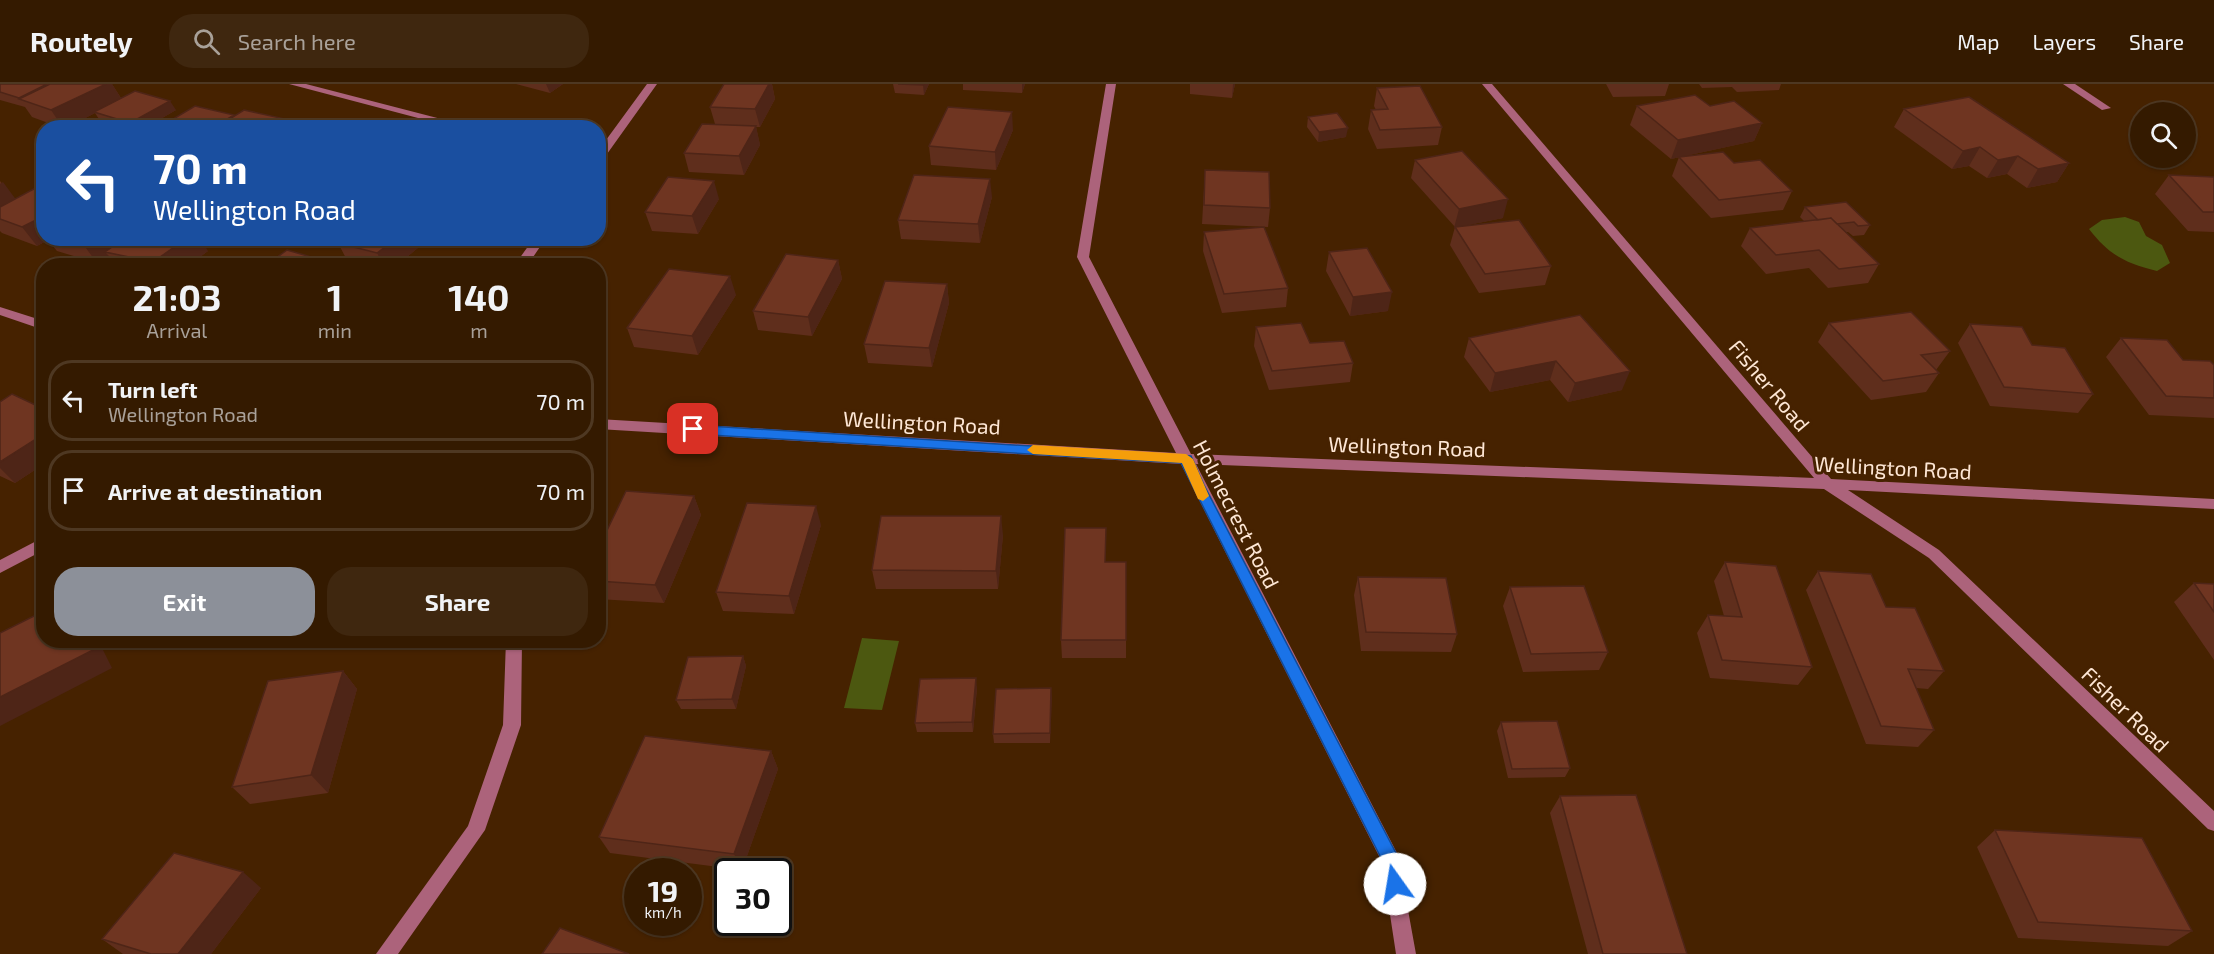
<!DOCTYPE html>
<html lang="en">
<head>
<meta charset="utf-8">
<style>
	:root { --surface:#341a00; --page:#3f270f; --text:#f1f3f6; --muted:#a9a199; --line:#4e3822; --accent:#8c9099 }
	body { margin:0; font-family:"Exo 2",sans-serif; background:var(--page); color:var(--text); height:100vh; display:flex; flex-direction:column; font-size:22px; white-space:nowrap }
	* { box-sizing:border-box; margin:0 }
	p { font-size:20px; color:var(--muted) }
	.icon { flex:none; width:33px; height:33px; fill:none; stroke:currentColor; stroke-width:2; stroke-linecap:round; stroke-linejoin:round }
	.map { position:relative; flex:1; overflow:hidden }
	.details { position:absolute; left:36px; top:174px; width:570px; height:390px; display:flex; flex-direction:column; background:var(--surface); border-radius:24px; box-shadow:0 2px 4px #0004,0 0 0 2px var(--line) }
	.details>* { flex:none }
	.hud { position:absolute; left:36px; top:36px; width:570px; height:126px; border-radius:24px; box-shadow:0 2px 4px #0004,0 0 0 2px var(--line); background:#1a4fa0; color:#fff; overflow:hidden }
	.fabs { position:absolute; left:2130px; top:18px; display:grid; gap:12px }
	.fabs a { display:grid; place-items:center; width:66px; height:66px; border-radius:50%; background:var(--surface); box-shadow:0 2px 4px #0004,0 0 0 2px var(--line); font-size:30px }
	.speed { position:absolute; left:624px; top:774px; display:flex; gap:12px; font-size:30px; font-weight:700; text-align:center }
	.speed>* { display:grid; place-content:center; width:78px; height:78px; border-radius:50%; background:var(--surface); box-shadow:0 2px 4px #0004,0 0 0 2px var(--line); line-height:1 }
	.speed small { font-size:15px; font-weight:400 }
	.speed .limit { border:3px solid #111; border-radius:9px; background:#fff; color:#111 }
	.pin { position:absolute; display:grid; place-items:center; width:51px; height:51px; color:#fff; margin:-26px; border-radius:12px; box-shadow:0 3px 9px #0006 }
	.me { position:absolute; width:66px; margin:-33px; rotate:347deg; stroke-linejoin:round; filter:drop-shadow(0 0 4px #0008) }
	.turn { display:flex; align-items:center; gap:21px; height:126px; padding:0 18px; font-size:27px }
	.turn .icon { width:78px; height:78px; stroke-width:2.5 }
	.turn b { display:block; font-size:42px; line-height:51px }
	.eta { display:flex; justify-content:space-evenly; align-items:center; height:102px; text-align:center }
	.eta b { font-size:36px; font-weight:700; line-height:42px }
	.action { display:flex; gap:12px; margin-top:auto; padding:12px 18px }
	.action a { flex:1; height:69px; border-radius:24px; background:var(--accent); color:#fff; font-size:24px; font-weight:700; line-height:69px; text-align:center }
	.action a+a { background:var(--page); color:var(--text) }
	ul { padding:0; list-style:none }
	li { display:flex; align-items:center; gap:18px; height:81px; margin:0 12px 9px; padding:0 6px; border:3px solid var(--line); border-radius:24px }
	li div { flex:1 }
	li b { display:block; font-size:22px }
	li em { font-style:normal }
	header { display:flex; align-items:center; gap:36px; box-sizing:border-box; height:84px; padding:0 30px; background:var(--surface); border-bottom:2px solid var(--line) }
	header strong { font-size:28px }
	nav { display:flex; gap:33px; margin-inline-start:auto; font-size:21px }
	.search { width:420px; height:54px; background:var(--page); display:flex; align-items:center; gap:15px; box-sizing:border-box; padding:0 21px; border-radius:24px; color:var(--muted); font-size:22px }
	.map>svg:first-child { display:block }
</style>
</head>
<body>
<header>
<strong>Routely</strong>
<div class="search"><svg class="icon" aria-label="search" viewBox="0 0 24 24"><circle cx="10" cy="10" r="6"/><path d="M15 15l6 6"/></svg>Search here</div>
<nav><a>Map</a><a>Layers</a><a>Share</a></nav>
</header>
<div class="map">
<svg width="2214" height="870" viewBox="0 0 2214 870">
	<rect width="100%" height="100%" fill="#462200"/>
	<path fill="#4c5810" d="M2125,133L2139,138L2146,152L2162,161L2170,179L2157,187C2125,179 2109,171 2089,145L2102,136Z
		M862,554L899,557L882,626L844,624Z"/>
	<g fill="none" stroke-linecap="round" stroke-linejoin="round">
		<path fill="#ac637b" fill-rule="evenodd" d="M289,0H306L476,44H456Z
			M647,0H657L602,77L598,78V67Z
			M1106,0H1116L1089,173L1191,370L1814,394L1482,0H1492L1831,395L2214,415V425L1848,406L1939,466L2214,727V747L2208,745L1929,474L1824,405L1196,380L1398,771L1416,870H1396L1382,778L1181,380L598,345V335L1176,369L1077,173Z
			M2063,0H2075L2111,24L2102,26Z
			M534,154H546L527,182H514Z
			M0,223L44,237V246L0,231Z
			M44,453V466L0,489V476Z
			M506,556H522L521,641L485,746L398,870H376L468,742L503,641Z"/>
	</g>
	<path fill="#5f2e1c" d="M0,0H112L121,14L176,26L145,44H121L101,38L95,29L66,44H62L32,33L25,23L0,16Z
		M516,0H563L550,9Z
		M724,0H772L775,15L760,43H756L760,61L744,91L689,88L684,69L715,40L710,23Z
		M893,0H929L924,11L895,9Z
		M963,0H1025L1022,9L963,6Z
		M1190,0H1235L1232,14L1190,10Z
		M1606,0H1669L1665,12L1613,13Z
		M1699,0H1781L1779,6L1737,8L1732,3L1702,4Z
		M1377,4L1442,43L1438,61L1377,65L1368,45L1371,26H1376L1374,22Z
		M1637,22H1710L1762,39L1754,57L1671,75L1630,41Z
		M1904,25L2069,79L2057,98L2027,104L2007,90L1987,94L1969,82L1952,85L1894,43Z
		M1308,33L1346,53L1318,58L1307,43Z
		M1013,46L996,86L931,81L929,62Z
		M1679,73L1734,79L1792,107L1783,126L1711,134L1672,92Z
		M1415,76L1503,134L1463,142L1551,182L1545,201L1479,209L1450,161L1455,143L1411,94Z
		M1205,86L1270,124L1268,143L1202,140Z
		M2169,91L2214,93V148L2188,147L2155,110Z
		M0,97L15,115L44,100V154H62L208,167L188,182H116L109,172L97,179L57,167L48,156L37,162L2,149L0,147Z
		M992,113L980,159L901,155L898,136Z
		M719,115L698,150L652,147L645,128Z
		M1805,123L1870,141L1864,151L1853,152L1848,148H1846L1879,180L1868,199L1828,204L1809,184L1766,190L1741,162L1750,144L1804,137L1800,133Z
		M1204,148L1288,204L1286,223L1222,229L1203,167Z
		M430,154L396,182H362L348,178L338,159Z
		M1329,168L1388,227L1350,232L1326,187Z
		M838,176L842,195L812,252L758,246L753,227Z
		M947,200L949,219L932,283L868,279L864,260Z
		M736,211L698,271L634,263L627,244Z
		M1580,231L1622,306L1568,318L1550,296L1490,308L1464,273L1469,254Z
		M1829,239L1950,267L1936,286L1939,289L1926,308L1871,316L1818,258Z
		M1970,240L2032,261L2093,310L2078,329L1990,322L1958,259Z
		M1256,243L1310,259L1353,279L1350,298L1269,306L1254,262Z
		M2121,254L2183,276L2214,281V334L2149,331L2106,273Z
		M0,318L44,325V380L15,399L0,392Z
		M694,412L701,431L664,519L598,515V465Z
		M821,441L794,530L723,527L716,508Z
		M1003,451L998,505H876L872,486Z
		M1105,478L1126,556V574H1062L1061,556Z
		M1725,478L1812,583L1798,601L1710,594L1697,549L1708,531L1724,532L1714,497Z
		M1818,487L1886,523L1944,587L1928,605L1916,604L1934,646L1918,663L1866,660L1806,506Z
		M1358,493L1457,550L1451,568L1361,567L1354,511Z
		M2194,499L2214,500V576L2174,518Z
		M1510,503L1608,568L1599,586L1523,588L1503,522Z
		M743,572L746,582L736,625H681L676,616Z
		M343,587L357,605L328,709L250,720L232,703Z
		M977,604L973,648H917L915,639Z
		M1051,604L1050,659H994L993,650Z
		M1501,638L1570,684L1565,693L1508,694L1497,647Z
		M771,667L778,685L742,786L610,769L599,753Z
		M1560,712L1687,870H1588L1550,729Z
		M1995,746L2192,847L2168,862L2018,854L1977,763Z
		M261,804L211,870H123L102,855Z"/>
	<path fill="#4e2517" d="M106,0H112L122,16L94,28L95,29L66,44H63L51,26Z
		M546,0H563L550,9Z
		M769,0H772L775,15L760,43L755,25Z
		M924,0H929L924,11L923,1Z
		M1022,0H1025L1022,9Z
		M1233,0H1235L1232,14Z
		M170,17L176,26L145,44H133L130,39Z
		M1012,28L1013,46L996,86L995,68Z
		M234,31L239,40L234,44H213Z
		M285,35L289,44H271Z
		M1762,39L1754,57L1671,75L1678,56Z
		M756,42L760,61L744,91L739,72Z
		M1348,44L1346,53L1318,58L1319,48Z
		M1980,63L1969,82L1952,85L1963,67Z
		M2018,72L2007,90L1987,94L1998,76Z
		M2069,79L2057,98L2027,104L2038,85Z
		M990,95L992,113L980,159L978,140Z
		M714,97L719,115L698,150L692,132Z
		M3,98L17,117L0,126V100Z
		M1508,115L1503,134L1454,144L1459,125Z
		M44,132V149H42L44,150V154H47L48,156L37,162L22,143Z
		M92,154H136L105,168L109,172L97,179L83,160Z
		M187,154H200L208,167L188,182H156L153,178Z
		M397,154H430L396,182H384L377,169Z
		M838,176L842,195L812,252L808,233Z
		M730,192L736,211L698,271L692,252Z
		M947,200L949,219L932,283L929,264Z
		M1392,208L1388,227L1350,232L1353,213Z
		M1556,277L1550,296L1490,308L1495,289Z
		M1630,287L1622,306L1568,318L1575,299Z
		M44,350V380L15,399L0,384V378Z
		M694,412L701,431L664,519L655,501Z
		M816,422L821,441L794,530L789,512Z
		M1001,432L1003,451L998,505L996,487Z
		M88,556H98L112,584L0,642V613Z
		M743,572L746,582L736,625L732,615Z
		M343,587L357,605L328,709L311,691Z
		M976,594L977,604L973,648L972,638Z
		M1051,604L1052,614L1050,659V649Z
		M771,667L778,685L742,786L734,770Z
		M243,788L261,804L211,870H178Z"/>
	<path fill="#6f3521" stroke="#4e2517" stroke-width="1.5" d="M0,0H47L19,14L0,8Z
		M50,0H106L51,26L19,15Z
		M724,0H769L755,25L710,23Z
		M898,0H924L923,1Z
		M1420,2L1442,43L1380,46L1371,26L1388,25L1377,4Z
		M135,7L170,17L130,39L94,28Z
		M1695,11L1710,22L1734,17L1762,39L1678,56L1637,22Z
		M1969,13L2069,79L2038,85L2018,72L1998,76L1980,63L1963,67L1904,25Z
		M195,22L234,31L213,44H158Z
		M948,23L1012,28L995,68L929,62Z
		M244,26L285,35L271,44H215Z
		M1337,29L1348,44L1319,48L1308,33Z
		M702,40L756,42L739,72L684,69Z
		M1462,67L1508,115L1459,125L1415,76Z
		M1723,68L1734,79L1760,76L1792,107L1719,116L1679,73Z
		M1205,86L1269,88L1270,124L1204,121Z
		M914,91L990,95L978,140L898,136Z
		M2169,91L2214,93V128H2203Z
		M668,93L714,97L692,132L645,128Z
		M43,100H44V132L22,143L0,135V123Z
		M1846,118L1870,141L1858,142L1854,138L1837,140L1831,134L1818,136L1805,123Z
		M1831,134L1879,180L1839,185L1819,166L1776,171L1750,144Z
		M1519,136L1551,182L1485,190L1455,143Z
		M1264,143L1288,204L1224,210L1204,148Z
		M62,154H92L83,160Z
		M125,154H187L153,178L105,168Z
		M343,154H397L377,169L338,159Z
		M1367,164L1392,208L1353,213L1329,168Z
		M287,166L342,182H265Z
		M786,170L838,176L808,233L753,227Z
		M669,185L730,192L692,252L627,244Z
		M885,197L947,200L929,264L864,260Z
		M1911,228L1950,267L1921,271L1939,289L1883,297L1829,239Z
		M1580,231L1630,287L1575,299L1556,277L1495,289L1469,254Z
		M1301,239L1310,259L1344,257L1353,279L1272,287L1256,243Z
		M1970,240L2022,243L2032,261L2065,264L2093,310L2004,303Z
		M2121,254L2167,256L2183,276L2210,277L2214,281V314L2166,312Z
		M12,310L44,325V350L0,378V318Z
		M626,407L694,412L655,501L598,497V465Z
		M747,419L816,422L789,512L716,508Z
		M881,432H1001L996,487L872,486Z
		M1065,444H1106L1105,478H1126V556H1061Z
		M1725,478L1776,482L1812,583L1722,576L1708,531L1742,533Z
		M1818,487L1871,490L1886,523L1915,524L1944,587L1908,585L1934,646L1881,642Z
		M1358,493L1446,494L1457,550L1366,548Z
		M2194,499L2214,500V528Z
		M1584,502L1608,568L1531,570L1510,503Z
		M44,527V556H88L93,566L0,613V549Z
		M743,572L732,615L676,616L688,573Z
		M343,587L311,691L232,703L268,597Z
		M976,594L972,638L915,639L920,595Z
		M1051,604L1050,649L993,650L996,605Z
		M1557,637L1570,684L1512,685L1501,638Z
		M645,652L771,667L734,770L599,753Z
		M1636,711L1687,870H1603L1560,712Z
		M1995,746L2142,754L2192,847L2038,838Z
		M174,769L243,788L178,870H151L102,855Z
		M560,844L629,870H542Z"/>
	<path fill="#1a73e8" stroke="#114b97" stroke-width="1.5" d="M693,341L1191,372L1204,401L1397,771L1404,800L1401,806L1395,808L1389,806L1383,778L1181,379L693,350L687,345Z"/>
	<path fill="#f59e0b" d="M1033,361L1186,370L1193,375L1209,412L1203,417L1198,415L1182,379L1033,370L1027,366Z"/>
	<g text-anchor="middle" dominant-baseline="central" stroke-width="6" stroke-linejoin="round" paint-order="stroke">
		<g font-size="21" fill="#fee7d5" stroke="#462200">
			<text transform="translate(1770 301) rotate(50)">Fisher Road</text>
			<text transform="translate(922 338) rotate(3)">Wellington Road</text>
			<text transform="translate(1407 362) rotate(2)">Wellington Road</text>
			<text transform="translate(1893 383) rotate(3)">Wellington Road</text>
			<text transform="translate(1237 430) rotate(63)">Holmecrest Road</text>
			<text transform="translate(2126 625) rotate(44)">Fisher Road</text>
		</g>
	</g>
</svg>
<div class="fabs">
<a><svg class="icon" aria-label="search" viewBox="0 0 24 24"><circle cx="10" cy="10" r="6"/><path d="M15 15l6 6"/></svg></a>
</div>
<div class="speed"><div>19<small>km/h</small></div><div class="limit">30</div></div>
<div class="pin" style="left:693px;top:345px;background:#d93025"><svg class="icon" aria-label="arrive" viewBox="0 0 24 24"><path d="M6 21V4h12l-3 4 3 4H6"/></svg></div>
<svg class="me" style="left:1395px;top:800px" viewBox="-20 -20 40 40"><circle r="19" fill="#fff"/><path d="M0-13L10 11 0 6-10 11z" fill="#1a73e8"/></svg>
<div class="hud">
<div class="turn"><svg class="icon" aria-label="left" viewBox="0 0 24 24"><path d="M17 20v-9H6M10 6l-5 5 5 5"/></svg><div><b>70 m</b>Wellington Road</div></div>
</div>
<section class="details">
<div class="eta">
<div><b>21:03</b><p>Arrival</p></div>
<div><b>1</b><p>min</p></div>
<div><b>140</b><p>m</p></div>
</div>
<ul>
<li><svg class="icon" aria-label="left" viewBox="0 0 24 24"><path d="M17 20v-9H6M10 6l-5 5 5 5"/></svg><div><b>Turn left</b><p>Wellington Road</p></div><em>70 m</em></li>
<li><svg class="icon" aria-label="arrive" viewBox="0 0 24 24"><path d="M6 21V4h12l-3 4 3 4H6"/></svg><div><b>Arrive at destination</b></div><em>70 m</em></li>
</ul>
<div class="action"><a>Exit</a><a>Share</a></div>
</section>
</div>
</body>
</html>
